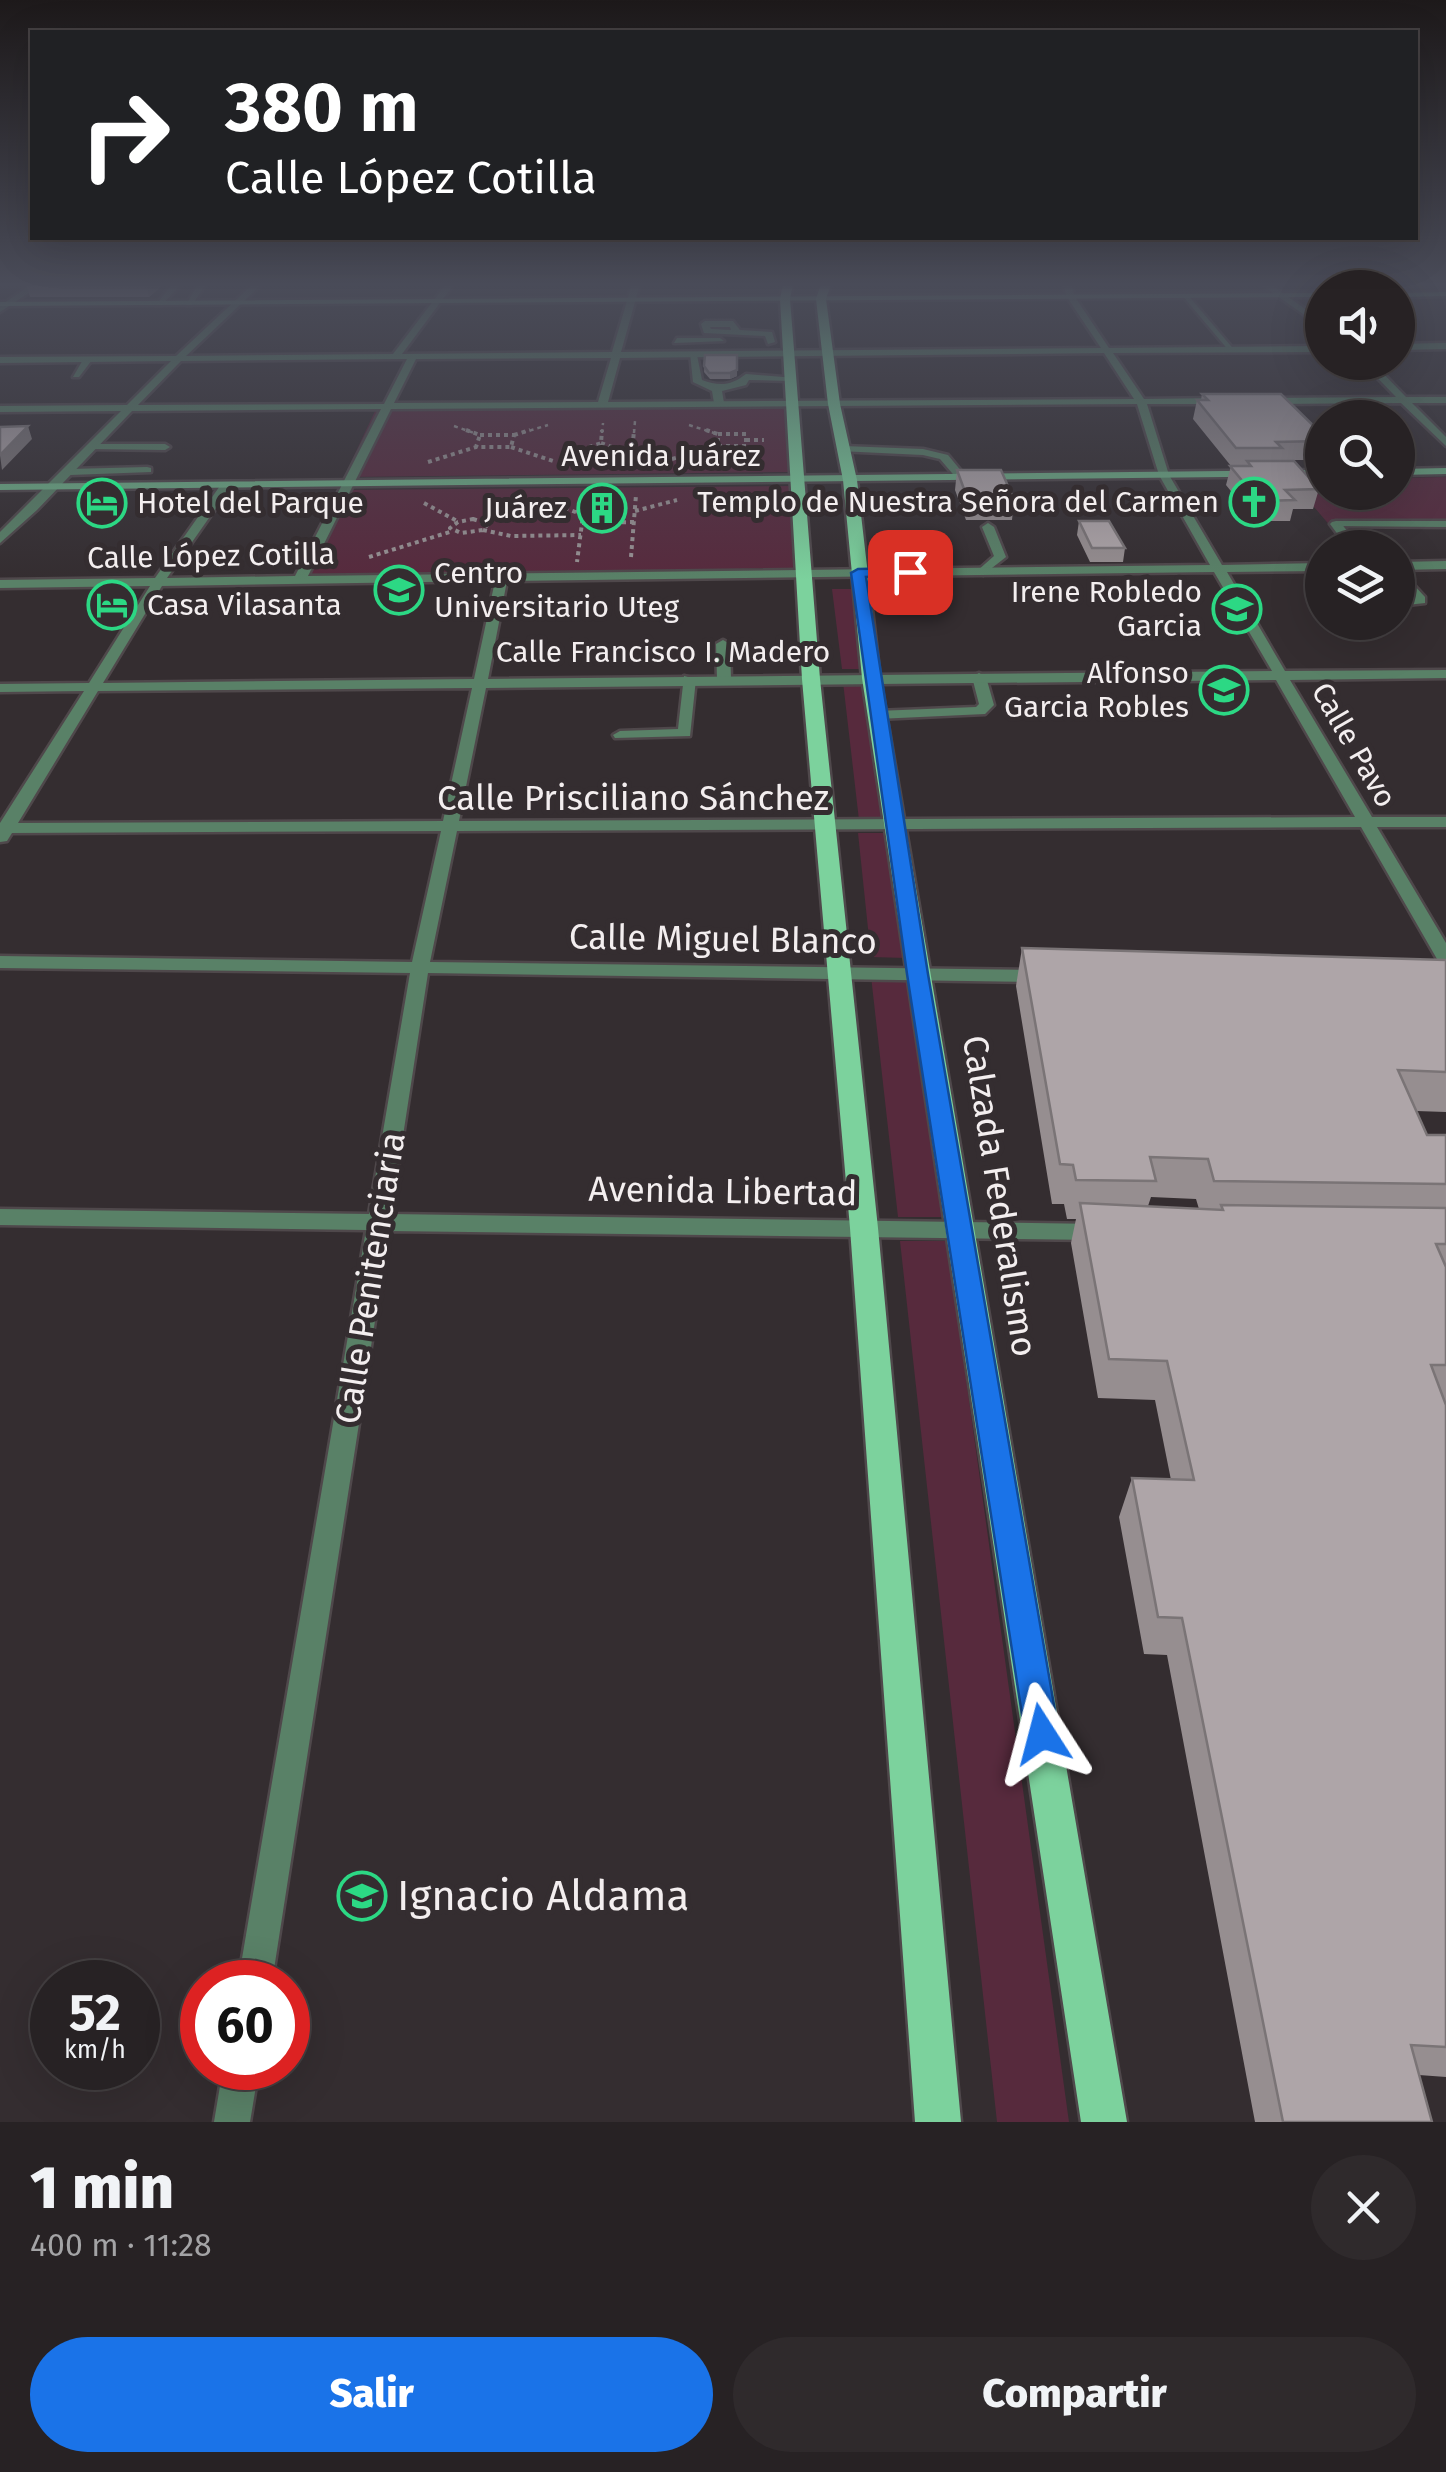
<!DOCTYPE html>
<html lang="es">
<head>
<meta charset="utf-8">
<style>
	:root { --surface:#272224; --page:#2f2a2c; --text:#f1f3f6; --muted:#a4a4a6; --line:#433f41; --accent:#1a73e8 }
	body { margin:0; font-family:"Fira Sans",sans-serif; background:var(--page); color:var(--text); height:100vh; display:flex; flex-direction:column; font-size:38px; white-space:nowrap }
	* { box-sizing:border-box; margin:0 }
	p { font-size:32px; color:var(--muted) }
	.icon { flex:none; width:55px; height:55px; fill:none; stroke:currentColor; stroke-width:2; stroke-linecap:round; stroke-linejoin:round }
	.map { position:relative; height:2122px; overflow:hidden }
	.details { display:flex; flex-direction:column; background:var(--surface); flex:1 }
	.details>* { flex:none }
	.guide { position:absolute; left:30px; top:30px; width:1388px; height:210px; border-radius:0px; box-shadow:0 10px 40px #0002,0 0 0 2px var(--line); background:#202124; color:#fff; overflow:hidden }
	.controls { position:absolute; left:1305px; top:270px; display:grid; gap:20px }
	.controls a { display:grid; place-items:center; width:110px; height:110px; border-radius:50%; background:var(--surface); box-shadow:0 10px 40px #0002,0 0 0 2px var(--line); font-size:50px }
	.speed { position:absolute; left:30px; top:1960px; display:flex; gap:20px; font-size:50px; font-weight:700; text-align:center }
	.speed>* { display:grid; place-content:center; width:130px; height:130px; border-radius:50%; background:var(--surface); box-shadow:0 10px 40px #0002,0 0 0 2px var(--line); line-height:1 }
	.speed small { font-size:25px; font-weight:400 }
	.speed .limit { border:15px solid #d22; background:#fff; color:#111 }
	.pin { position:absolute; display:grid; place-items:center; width:85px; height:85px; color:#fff; margin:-42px; border-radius:20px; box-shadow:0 5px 15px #0006 }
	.me { position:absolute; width:110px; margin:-55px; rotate:351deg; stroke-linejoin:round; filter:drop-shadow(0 0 8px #0008) }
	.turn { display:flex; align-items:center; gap:35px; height:210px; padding:0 30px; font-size:45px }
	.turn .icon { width:130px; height:130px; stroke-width:2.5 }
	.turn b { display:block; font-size:70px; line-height:85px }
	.round { display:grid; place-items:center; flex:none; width:105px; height:105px; border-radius:52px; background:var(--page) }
	.head { display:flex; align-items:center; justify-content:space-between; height:170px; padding:0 30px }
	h1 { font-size:60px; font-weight:800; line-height:75px }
	.cta { display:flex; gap:20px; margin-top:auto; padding:20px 30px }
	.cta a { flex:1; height:115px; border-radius:60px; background:var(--accent); color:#fff; font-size:40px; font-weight:800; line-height:115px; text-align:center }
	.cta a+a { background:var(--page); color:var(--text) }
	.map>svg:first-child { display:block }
</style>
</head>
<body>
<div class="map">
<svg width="1446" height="2122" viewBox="0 0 1446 2122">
	<rect width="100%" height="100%" fill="#342d30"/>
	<path fill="#572a3d" d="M787,407L792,472L344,477L376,409Z
		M1446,477V528H1332L1290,479H1322V492H1398V478Z
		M793,486L800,568L296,576L337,490Z
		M832,589H856L867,669H842Z
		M843,682H869L888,820H859Z
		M858,833H890L906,958L871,957Z
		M871,976H909L942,1217H898Z
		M900,1241H947L1069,2122H997Z"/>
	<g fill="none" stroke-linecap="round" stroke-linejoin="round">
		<g stroke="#4f484b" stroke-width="5">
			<path id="service" d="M172,284H181L162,305H156Z
				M198,284H206L192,305H186Z
				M705,321H733L740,330L772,332L775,342L768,344L765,336L704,333L701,324ZM710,327H730L731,330L711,329Z
				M677,338H720L724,341L674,343Z
				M690,353L697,355L702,380C720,387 732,385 746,374L795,378L790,381L749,380L746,385L722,391L724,403L719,406L714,403L712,391L693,382Z
				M84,358L92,360L79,377H73Z
				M93,444H165L170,447L165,450L89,449L88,447Z
				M843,446L923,449L948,455L967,478L958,480L940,459L923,455L839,451L838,449Z
				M147,467L151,468V472L70,475L65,472L70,469Z
				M988,523L994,527L1006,557L983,575L977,571L994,556L982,527Z
				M1398,568L1425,597V603L1398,606V598L1411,597L1398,580Z
				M723,640L730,644L731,679L724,683L717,679L716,644Z
				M979,673L986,677L994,705L985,714L877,719L870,715L877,711L976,707L979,704L972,677Z
				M684,676L696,679L690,736L615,738L613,735L620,731L678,729Z"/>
		</g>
		<g stroke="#4f484b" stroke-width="5">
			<path id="pedestrian" d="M1181,294H1187L1236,352H1230Z
				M1336,521H1446V527L1332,526V522Z"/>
		</g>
		<g stroke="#4f484b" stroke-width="5">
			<path id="minor" d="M32,284H42L0,312V306Z
				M253,284H262L186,356L393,354L446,284H454L402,354L612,352L632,284H640L621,352L1101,348L1067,297L1063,284H1071L1075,297L1109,348L1322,346V352L1113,353L1144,399L1223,398L1228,401L1223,404H1147L1169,475L1222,565L1322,563V571L1227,572L1285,671L1446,670V678L1290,680L1372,817H1446V827H1377L1446,943V965L1437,959L1361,827L457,831L430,962L1043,970L1052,976L1043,982L428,973L391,1214L1098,1224L1106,1226L1109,1232L1106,1238L1098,1240L389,1231L272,1982H238L366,1230L0,1225V1209L369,1214L410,973L0,968V956L412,962L441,831L12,833L7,841L0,842V823L84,691L0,692V684L89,683L150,586L0,588V580L155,578L222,483L226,482L232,485L167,578L295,576L381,409L132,411L37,510L0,543V532L121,411L0,412V406L127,405L171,361L0,363V357L176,356ZM1104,353L1134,399L608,402L620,358ZM611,358L598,402L394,403L416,359ZM396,359H407L384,404L138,405L181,361ZM1137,404L1159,475L1210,565L308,576L391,409ZM1214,572L1272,671L488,679L507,581ZM495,581L474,679L103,683L162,586ZM1276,680L1355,817L459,821L486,688ZM472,688L443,821L18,823L98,691Z
				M1260,284H1270L1322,321V327Z
				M1446,343V349L1398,350V344Z
				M1362,362H1372L1406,397H1446V403H1412L1446,437V446L1401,403L1262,404L1257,401L1262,398L1396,397Z
				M1332,522H1340L1361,548H1348L1330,524Z
				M1446,561V569L1398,570V562Z
				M223,2068H259L250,2122H214Z"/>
		</g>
		<g stroke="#4f484b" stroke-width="5">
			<path id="secondary" d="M1446,292V296L1398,297V293Z
				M1322,293V297L0,306V302Z
				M1446,468V474L1398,475V469Z
				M1322,470V476L0,490V484Z"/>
		</g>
		<g stroke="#4f484b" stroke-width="5">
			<path id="primary" d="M783,284H793L790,299L820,679L878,1228L961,2122H915L850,1228L802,679L780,299Z
				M821,284H831L826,299L840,404L857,480L880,678L1127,2122H1081L862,678L843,480L828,404L816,299Z"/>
		</g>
		<path stroke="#989294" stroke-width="2.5" stroke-dasharray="4 4" stroke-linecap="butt" d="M689,425L714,433
			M454,426L474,433
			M522,433L548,425
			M602,433L603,423
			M634,433L635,421"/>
		<path stroke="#989294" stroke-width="4" stroke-dasharray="4 4" stroke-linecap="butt" d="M466,430L480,435
			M706,430L718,434
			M718,434H746V446H718Z
			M480,435H514L511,447H476Z
			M514,435L530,430
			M746,440H764
			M601,443L646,460
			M511,447L553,461
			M632,454L634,430
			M672,459L718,446
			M569,460L584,455L575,452L601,443L602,430
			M428,462L476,447
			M1372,493H1401
			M550,502L583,515L577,562
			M424,503L457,521
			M635,511L677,500
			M576,512L598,502
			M473,519L488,524L483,530L461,533L450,528L458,522Z
			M486,521L546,502
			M582,523L634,522
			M483,530L511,536L581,535
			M369,557L453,531
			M631,557L636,495"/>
		<use href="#service" fill="#598167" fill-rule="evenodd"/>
		<use href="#pedestrian" fill="#598167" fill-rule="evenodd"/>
		<use href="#minor" fill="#598167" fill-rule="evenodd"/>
		<use href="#secondary" fill="#6eaf86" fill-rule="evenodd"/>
		<use href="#primary" fill="#7cd29d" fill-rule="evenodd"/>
	</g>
	<path fill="#968e90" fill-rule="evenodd" d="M26,284H164L149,297H30Z
		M705,355H737V376L730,379H710L704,372Z
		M1202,394L1322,434V460H1278L1319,489L1313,509H1293L1290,521H1255L1226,485L1231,466L1193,419L1197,400H1201Z
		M957,470L1014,500L1012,520H966L955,490Z
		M1079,521L1125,548L1123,562H1090L1077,535Z
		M1022,948L1446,960V1112L1416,1111L1427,1135H1446V2077L1419,2075L1432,2122H1255L1167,1655L1144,1654L1119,1517L1132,1478L1171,1480L1155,1400L1098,1398L1071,1243L1076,1219H1067L1064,1204H1052L1016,986ZM1151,1197L1196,1199L1199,1209L1148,1206Z"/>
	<path fill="#7a7476" d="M146,284H164L149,297Z
		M737,370V376L730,379V373Z
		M28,426L32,439L2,470L0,455Z"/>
	<path fill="#aea5a8" stroke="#7a7476" stroke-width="2.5" d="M705,355H737V370L730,373H709L704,366Z
		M1202,394H1281L1322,434V441L1276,442L1282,448H1236L1197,400H1208Z
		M28,426L0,455V427Z
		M1247,461H1294L1319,489L1285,490L1295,500L1259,501L1230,466H1251Z
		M957,470H1001L1014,500H968Z
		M1079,521H1109L1125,548H1092Z
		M1022,948L1446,960V1072L1398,1070L1427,1135H1446V1184L1214,1181L1208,1159L1150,1157L1156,1181L1076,1180L1073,1165L1060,1164Z
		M1080,1203L1223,1210L1221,1205L1446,1208V1244H1436L1446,1267V1365H1431L1446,1405V2047L1411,2045L1432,2122H1283L1182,1618L1158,1617L1132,1478L1194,1480L1167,1361L1109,1359Z"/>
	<linearGradient id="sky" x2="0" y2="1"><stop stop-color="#1d191a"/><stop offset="0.49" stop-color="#4a4c59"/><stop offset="1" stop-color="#4a4c59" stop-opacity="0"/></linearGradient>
	<rect width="1446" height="581" fill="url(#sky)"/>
	<path fill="#1a73e8" stroke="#114b97" stroke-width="2.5" d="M910,568L917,572L915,575L866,577L928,974L1059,1734L1054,1747L1042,1752L1030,1747L1025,1734L907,974L851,573L858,569Z"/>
	<defs>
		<g id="church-ring" transform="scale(2.5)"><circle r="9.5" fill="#342d30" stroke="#2cd884" stroke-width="1.5"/><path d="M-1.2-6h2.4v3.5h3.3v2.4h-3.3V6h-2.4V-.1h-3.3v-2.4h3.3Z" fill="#2cd884"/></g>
		<g id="hotel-ring" transform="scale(2.5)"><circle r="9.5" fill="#342d30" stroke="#2cd884" stroke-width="1.5"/><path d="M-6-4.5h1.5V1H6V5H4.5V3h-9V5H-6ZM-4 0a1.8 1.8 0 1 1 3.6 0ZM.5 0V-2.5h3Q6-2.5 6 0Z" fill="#2cd884"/></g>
		<g id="building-ring" transform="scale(2.5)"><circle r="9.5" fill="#342d30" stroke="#2cd884" stroke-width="1.5"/><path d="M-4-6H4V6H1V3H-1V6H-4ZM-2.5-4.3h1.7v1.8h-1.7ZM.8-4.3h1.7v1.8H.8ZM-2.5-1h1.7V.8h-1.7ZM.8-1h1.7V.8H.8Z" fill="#2cd884"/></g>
		<g id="university-ring" transform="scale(2.5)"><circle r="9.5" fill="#342d30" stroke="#2cd884" stroke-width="1.5"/><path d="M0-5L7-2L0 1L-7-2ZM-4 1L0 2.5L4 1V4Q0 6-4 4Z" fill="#2cd884"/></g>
		<g id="school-ring" transform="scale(2.5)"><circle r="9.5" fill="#342d30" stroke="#2cd884" stroke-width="1.5"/><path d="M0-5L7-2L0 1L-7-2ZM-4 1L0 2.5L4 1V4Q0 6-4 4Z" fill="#2cd884"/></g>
	</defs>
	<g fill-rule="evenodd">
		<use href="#church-ring" x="1254" y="502"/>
		<use href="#hotel-ring" x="102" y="503"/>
		<use href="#building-ring" x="602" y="508"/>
		<use href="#university-ring" x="399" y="590"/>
		<use href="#hotel-ring" x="112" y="605"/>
		<use href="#school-ring" x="1237" y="609"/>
		<use href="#school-ring" x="1224" y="690"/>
		<use href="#school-ring" x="362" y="1896"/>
	</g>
	<g text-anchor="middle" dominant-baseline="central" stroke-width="10" stroke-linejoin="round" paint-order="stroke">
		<g font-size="30" fill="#f3eeef" stroke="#342d30">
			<text x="661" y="456">Avenida Juárez</text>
			<text transform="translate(211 556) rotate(-1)">Calle López Cotilla</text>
			<text x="663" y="652">Calle Francisco I. Madero</text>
			<text transform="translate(1354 745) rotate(60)">Calle Pavo</text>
		</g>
		<g font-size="30" fill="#f3eeef" stroke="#342d30" text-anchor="end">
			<text x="1219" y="502">Templo de Nuestra Señora del Carmen</text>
			<text x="137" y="503" text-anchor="start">Hotel del Parque</text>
			<text x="567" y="508">Juárez</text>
			<text x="434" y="573" text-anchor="start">Centro<tspan x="434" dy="34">Universitario Uteg</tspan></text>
			<text x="1202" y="592">Irene Robledo<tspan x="1202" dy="34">Garcia</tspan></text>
			<text x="147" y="605" text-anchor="start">Casa Vilasanta</text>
			<text x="1189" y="673">Alfonso<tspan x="1189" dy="34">Garcia Robles</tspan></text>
		</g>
		<g font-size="35" fill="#f3eeef" stroke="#342d30">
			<text x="633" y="798">Calle Prisciliano Sánchez</text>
			<text transform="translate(723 939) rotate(1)">Calle Miguel Blanco</text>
			<text transform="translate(723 1191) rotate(1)">Avenida Libertad</text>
			<text transform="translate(1000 1196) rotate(81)">Calzada Federalismo</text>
			<text transform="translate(370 1278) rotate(-81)">Calle Penitenciaria</text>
		</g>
		<g font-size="42" fill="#f3eeef" stroke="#342d30" text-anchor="start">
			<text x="397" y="1896">Ignacio Aldama</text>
		</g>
	</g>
</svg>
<div class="controls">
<a><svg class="icon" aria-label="sound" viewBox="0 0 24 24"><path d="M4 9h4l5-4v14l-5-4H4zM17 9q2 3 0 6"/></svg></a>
<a><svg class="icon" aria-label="search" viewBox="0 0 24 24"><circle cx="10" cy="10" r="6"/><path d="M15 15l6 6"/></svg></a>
<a><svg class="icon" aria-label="layers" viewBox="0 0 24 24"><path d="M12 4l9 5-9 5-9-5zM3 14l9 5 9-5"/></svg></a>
</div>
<div class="speed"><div>52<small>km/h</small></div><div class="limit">60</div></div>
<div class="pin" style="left:910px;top:572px;background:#d93025"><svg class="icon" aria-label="arrive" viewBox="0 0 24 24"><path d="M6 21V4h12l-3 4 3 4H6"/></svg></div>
<svg class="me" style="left:1042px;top:1734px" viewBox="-20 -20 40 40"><path d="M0-17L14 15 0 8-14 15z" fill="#1a73e8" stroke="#fff" stroke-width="4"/></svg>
<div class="guide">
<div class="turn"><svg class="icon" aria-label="right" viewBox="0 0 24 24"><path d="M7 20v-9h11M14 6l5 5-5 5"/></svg><div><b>380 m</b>Calle López Cotilla</div></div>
</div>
</div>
<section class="details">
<div class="head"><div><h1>1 min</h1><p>400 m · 11:28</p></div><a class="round"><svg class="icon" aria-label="close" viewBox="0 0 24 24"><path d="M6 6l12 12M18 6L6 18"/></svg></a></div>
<div class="cta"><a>Salir</a><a>Compartir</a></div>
</section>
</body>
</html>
